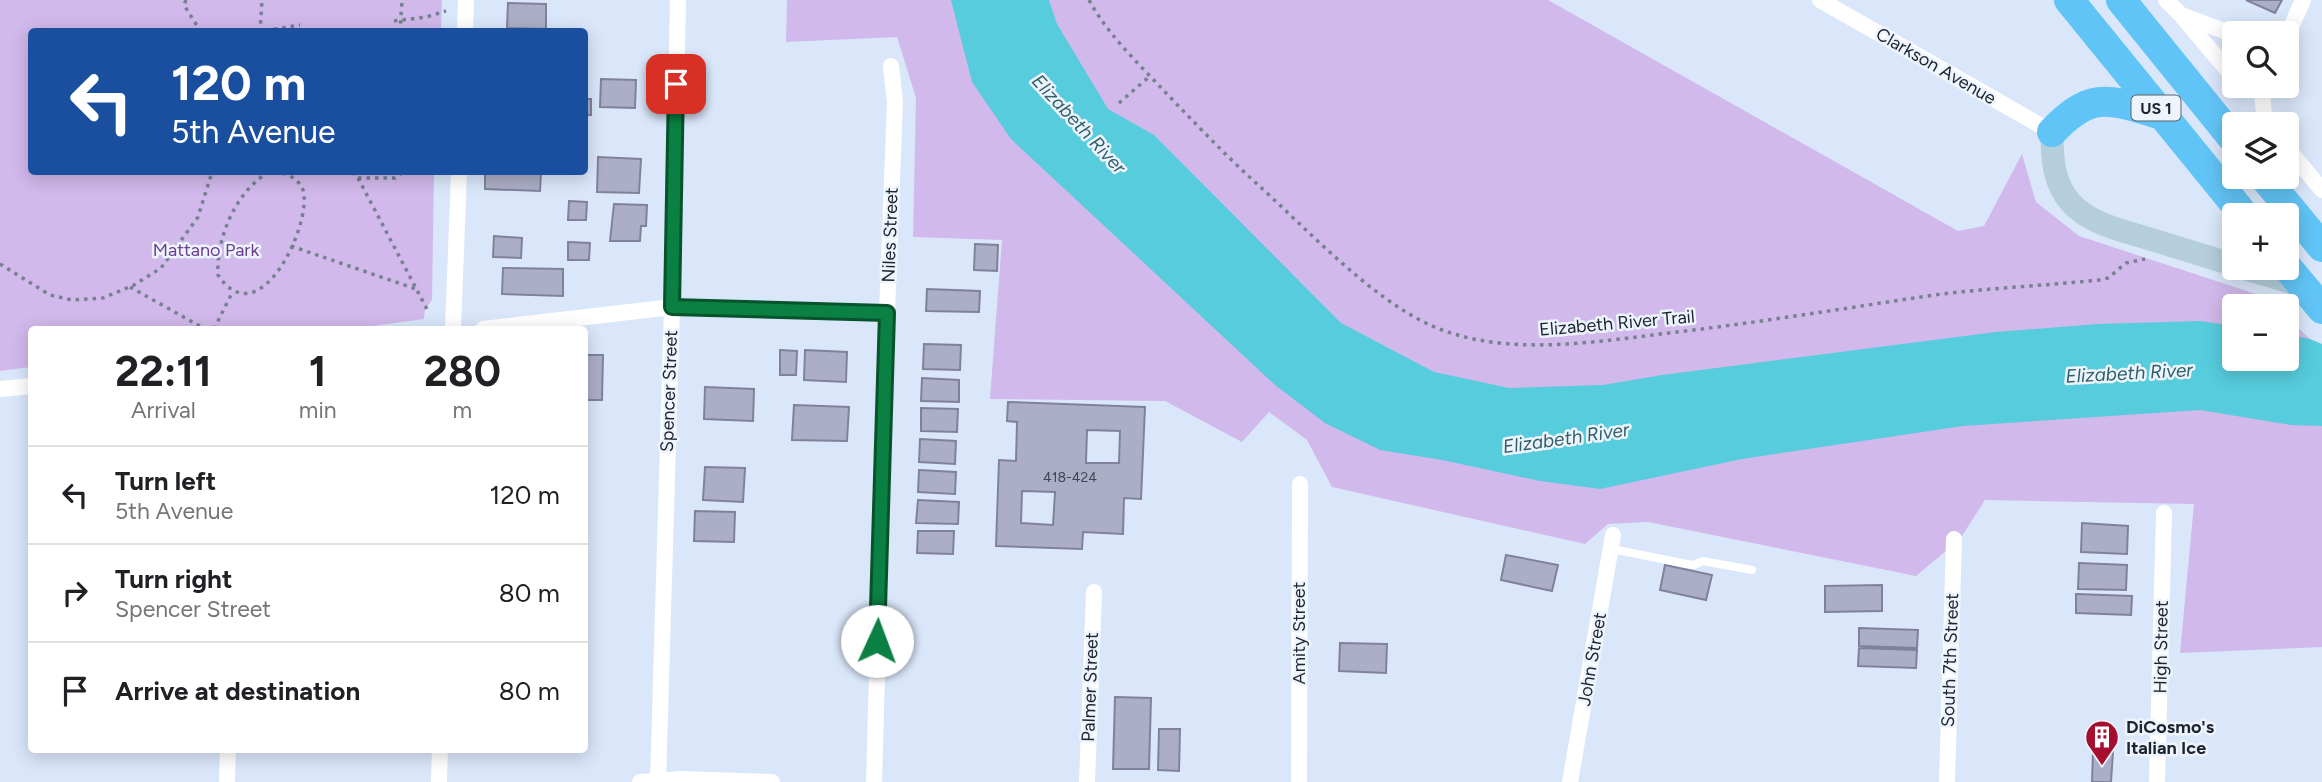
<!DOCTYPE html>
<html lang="en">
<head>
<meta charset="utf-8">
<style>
	:root { --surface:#fff; --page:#f2f2f2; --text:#202124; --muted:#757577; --line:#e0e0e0 }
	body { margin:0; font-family:Figtree,sans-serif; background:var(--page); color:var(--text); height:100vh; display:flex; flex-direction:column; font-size:26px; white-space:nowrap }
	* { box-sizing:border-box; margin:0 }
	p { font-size:23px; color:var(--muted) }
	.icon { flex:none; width:38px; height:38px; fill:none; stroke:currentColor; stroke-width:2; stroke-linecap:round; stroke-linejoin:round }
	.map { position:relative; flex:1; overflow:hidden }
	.side { position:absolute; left:28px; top:326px; width:560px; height:427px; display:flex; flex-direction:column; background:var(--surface); border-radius:7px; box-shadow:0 4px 18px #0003 }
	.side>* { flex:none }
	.guide { position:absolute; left:28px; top:28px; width:560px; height:147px; border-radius:7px; box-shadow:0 4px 18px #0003; background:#1a4fa0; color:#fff; overflow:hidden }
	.controls { position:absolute; left:2222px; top:21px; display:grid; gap:14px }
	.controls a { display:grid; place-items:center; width:77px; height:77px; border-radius:7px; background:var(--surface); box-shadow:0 4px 18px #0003; font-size:35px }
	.pin { position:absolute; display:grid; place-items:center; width:60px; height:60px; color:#fff; margin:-30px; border-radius:14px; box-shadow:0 4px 10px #0006 }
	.me { position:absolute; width:77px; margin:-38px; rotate:2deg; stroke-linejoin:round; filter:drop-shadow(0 0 5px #0008) }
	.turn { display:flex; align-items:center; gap:24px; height:147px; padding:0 28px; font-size:32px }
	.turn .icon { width:91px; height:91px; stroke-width:2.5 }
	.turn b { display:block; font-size:49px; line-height:60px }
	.eta { display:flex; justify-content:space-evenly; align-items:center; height:119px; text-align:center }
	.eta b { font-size:42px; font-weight:700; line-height:49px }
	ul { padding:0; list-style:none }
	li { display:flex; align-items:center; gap:21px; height:98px; padding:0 28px; border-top:2px solid var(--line) }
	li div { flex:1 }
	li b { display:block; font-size:26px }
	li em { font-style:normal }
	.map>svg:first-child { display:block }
</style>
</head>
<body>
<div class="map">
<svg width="2322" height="782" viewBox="0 0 2322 782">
	<rect width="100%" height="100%" fill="#dae7fa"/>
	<path fill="#d1b9eb" d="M0,0H442L441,31L32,32V172H434L432,300L425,309L424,319L350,329H32L31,367L0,371Z
		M787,0H1548L1958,231L1984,226L2022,154L2036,202L2079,236L2262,296L2274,306H2235V359H2287V318L2309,338L2322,354V647L2180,653L2194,504L1985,500L1960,539L1916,576L1648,522L1608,524L1585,544L1332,487L1307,440L1269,412L1242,442L1165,401L990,399L1002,240L913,237L916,98L897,37L786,42Z"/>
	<path fill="#56ccdd" d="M951,0H1049L1057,24L1108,109L1154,135L1341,323L1434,372L1509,388L1603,385L1662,375L1996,332L2098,324L2200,321L2235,326V359H2287V335L2310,339L2322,344V426L2291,425L2200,410L1963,426L1742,459L1600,489L1540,481L1442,460L1380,450L1325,423L1275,385L1011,139L972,82Z"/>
	<path fill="#acaec8" stroke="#80829b" stroke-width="2" fill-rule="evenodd" d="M2246,0H2282L2275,13Z
		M508,3L546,4V29L507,28Z
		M601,79L636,80L635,108L600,107Z
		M584,99H591V115H584Z
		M598,157L641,159L639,193L597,192Z
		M485,172H541L540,191L485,189Z
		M569,201L587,202L586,220H568Z
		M614,204L647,205L646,226H641L640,241H610Z
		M494,236L522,238L521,258L493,257Z
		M568,242L590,243L589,260H568Z
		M975,244L998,245L997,271L974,270Z
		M503,268L563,269V296L502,294Z
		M927,289L980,291L979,312L926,311Z
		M924,344L961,345L960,370L923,369Z
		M780,350L797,351L796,375H780Z
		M805,350L847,352L846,382L804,380Z
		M584,355H603L602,400H584Z
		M922,378L959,380V402L921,401Z
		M705,387L754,389L753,421L704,419Z
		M1008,402L1145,407L1141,499L1124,498L1123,534L1083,532L1082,549L996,546L999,460L1016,461L1017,422L1007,421ZM1087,430L1120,431L1119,463H1086ZM1022,491L1055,492L1053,525L1021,523Z
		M794,405L849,407L847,441L792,440Z
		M921,408L958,409L957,432L921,431Z
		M920,439L956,441L955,464L919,462Z
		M705,467L745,468L743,502L703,500Z
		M919,470L956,472L955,494L918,492Z
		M918,500L959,502L958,524L916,523Z
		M695,511L735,512L734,542L694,541Z
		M2082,523L2128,526L2127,554L2081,552Z
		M918,531H954L953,554L917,553Z
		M1506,555L1558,565L1552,591L1501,580Z
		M2079,563L2127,565L2126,590L2078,589Z
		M1665,565L1712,575L1706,600L1660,590Z
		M1882,585V611L1825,612V586Z
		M2076,594L2132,596L2131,615L2076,613Z
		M1859,628L1918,630L1917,648L1859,646Z
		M1340,643L1387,644L1386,673L1339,671Z
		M1859,648L1917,650L1916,668L1858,666Z
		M1115,697L1151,698L1149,769H1113Z
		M1159,729H1180L1179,771L1158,770Z
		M2093,751L2113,752L2111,782H2092Z"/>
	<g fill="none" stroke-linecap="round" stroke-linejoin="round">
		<path stroke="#77818f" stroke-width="3.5" stroke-dasharray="3.5 5" stroke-linecap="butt" d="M186,0L184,5L201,32
			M1089,0C1108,35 1139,64 1166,93C1195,123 1224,154 1256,183C1306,228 1369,297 1430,325C1503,358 1593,342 1669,333C1755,323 1841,309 1927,296C1984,288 2042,286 2099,280L2108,278L2126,263L2145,259
			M394,21L426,17L446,11
			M257,32L300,25
			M260,32L262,0
			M400,32L402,0
			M1119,103L1150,76
			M269,172C236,191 216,238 218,275C260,338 313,222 303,190C299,179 288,174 278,172
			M352,172L358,178L429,313
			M358,178H395L403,172
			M291,246L416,289
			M0,264L50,295L72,300L103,298L134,285L161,268L198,217L212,172
			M130,287L205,329
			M214,329L233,291"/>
		<path stroke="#fff" stroke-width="8" d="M1612,549L1687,564L1694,565L1703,561L1752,570"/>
		<path stroke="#fff" stroke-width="16" d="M1820,0L2052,132
			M2166,0L2181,15L2235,35
			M2181,15L2235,79
			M465,32L466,0
			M2287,36L2303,0
			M2262,94L2264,113L2270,124
			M2287,148L2322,190
			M453,329L459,172
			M483,329L672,307L887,313
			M0,389L32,386
			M227,782L228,749
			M439,782L440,749
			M640,782L681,779L772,782
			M658,782L672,307L678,0
			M874,782L887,313L895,102L891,66
			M1087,782L1094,592
			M1299,782L1300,484
			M1570,782L1613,535
			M1947,782L1954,539
			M2157,782L2164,513"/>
		<path stroke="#b5cedc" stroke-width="23" d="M2052,132C2052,158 2053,183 2071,203C2091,225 2125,231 2153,240C2180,248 2207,257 2235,265
			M2243,268L2306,287"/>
		<path stroke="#61c4f6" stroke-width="30" d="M2069,0L2244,215
			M2121,0L2235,141
			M2052,132C2092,89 2111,100 2162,115
			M2264,177L2322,247
			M2287,267L2322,309"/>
	</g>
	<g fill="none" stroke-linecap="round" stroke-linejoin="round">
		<g stroke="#07532c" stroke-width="18">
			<path id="route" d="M676,84L672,307L887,313L877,641"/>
		</g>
		<use href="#route" stroke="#0b8043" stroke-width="12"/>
	</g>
	<defs>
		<g id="building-pin" transform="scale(1.75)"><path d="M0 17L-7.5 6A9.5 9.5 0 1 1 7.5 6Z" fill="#a70d2e" stroke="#edf4fd"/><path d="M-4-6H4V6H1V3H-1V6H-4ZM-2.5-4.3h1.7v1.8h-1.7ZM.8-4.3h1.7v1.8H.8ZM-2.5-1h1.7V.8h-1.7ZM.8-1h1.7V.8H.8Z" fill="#fff"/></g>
	</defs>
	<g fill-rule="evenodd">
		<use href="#building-pin" x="2102" y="737"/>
	</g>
	<g text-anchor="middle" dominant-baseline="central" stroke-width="5" stroke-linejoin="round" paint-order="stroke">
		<g font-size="14" fill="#424654">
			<text x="1070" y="477">418-424</text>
		</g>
		<rect fill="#edf4fd" stroke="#5c626b" stroke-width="2" x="2131.5" y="95.5" width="49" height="25" rx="5"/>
		<g font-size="16" font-weight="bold" fill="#1e242d">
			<text x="2156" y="108">US 1</text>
		</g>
		<g font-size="18" fill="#1e242d" stroke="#edf4fd">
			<text transform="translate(1936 66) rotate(30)">Clarkson Avenue</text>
			<text transform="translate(890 235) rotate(-88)">Niles Street</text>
			<text transform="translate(1617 323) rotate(-5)">Elizabeth River Trail</text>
			<text transform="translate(669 391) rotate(-88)">Spencer Street</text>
			<text transform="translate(1299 633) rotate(-90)">Amity Street</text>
			<text transform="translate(2161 647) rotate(-89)">High Street</text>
			<text transform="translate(1592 659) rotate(-80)">John Street</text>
			<text transform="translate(1950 660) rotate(-88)">South 7th Street</text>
			<text transform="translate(1090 687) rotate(-88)">Palmer Street</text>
		</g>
		<g font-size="18" fill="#693d91" stroke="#edf4fd">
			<text x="206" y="250">Mattano Park</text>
		</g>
		<g font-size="18" font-weight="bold" fill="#1e242d" stroke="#edf4fd" text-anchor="start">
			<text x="2126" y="727">DiCosmo's<tspan x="2126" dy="21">Italian Ice</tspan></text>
		</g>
		<g font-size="19" font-style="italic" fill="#2f6068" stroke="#edf4fd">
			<text transform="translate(1079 124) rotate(47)">Elizabeth River</text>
			<text transform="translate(2129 373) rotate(-3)">Elizabeth River</text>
			<text transform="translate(1566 438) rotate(-8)">Elizabeth River</text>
		</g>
	</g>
</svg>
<div class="controls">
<a><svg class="icon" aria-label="search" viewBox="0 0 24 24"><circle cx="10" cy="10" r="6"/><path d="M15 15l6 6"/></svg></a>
<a><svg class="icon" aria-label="layers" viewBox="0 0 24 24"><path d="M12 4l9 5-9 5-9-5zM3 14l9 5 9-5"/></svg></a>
<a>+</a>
<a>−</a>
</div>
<div class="pin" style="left:676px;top:84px;background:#d93025"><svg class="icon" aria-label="arrive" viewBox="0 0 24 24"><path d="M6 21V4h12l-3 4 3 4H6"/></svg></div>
<svg class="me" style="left:877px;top:641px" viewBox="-20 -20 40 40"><circle r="19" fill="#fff"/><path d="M0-13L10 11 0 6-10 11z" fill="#0b8043"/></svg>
<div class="guide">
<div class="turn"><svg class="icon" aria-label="left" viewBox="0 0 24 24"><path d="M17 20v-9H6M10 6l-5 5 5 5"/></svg><div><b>120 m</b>5th Avenue</div></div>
</div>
<section class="side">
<div class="eta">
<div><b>22:11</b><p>Arrival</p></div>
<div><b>1</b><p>min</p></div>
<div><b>280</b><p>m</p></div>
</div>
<ul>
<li><svg class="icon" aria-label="left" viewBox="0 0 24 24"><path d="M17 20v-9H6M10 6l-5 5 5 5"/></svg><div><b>Turn left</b><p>5th Avenue</p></div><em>120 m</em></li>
<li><svg class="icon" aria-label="right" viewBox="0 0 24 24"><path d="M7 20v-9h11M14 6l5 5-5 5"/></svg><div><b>Turn right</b><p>Spencer Street</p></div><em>80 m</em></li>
<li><svg class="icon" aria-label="arrive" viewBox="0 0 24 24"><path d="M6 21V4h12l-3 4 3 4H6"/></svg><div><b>Arrive at destination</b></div><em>80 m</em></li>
</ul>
</section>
</div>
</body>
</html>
